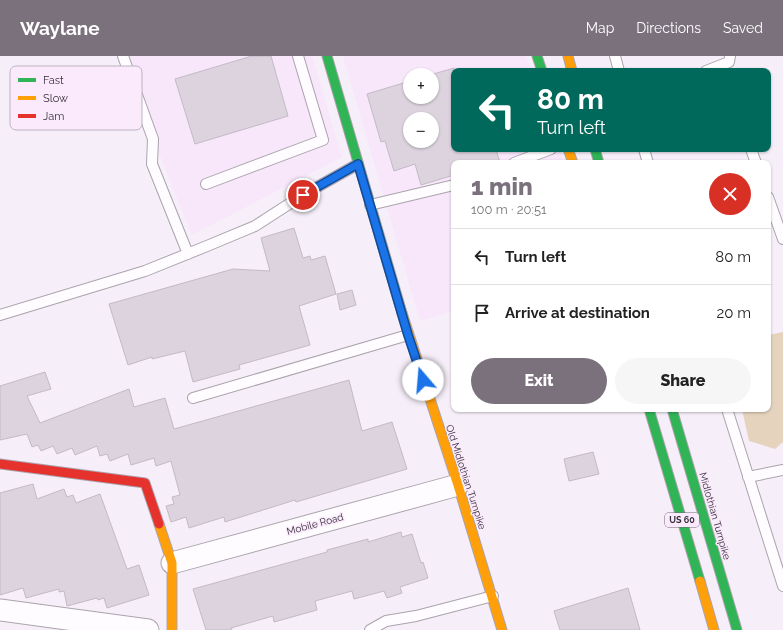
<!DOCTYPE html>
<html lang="en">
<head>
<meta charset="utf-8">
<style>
	:root { --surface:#fff; --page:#f6f6f6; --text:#222; --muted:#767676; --line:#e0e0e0; --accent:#7a717c }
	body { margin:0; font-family:Raleway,sans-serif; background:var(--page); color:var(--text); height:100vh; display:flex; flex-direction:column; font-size:15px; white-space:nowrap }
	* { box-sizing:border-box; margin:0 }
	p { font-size:13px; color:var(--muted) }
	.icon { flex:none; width:22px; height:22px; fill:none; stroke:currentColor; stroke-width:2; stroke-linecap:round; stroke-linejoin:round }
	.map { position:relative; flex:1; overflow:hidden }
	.details { position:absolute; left:451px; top:104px; width:320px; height:252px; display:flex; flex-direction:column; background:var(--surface); border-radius:8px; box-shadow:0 1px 3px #0004 }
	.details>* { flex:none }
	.banner { position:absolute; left:451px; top:12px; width:320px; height:84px; border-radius:8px; box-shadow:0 1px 3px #0004; background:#00695c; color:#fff; overflow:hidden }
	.buttons { position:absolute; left:403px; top:12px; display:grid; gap:8px }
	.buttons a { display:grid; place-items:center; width:36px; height:36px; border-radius:50%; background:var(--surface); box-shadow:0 1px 3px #0004; font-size:20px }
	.pin { position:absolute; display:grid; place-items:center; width:34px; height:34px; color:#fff; margin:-17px; border:2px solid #fff; border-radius:50%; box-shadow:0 1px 4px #0007 }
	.me { position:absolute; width:44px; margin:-22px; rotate:342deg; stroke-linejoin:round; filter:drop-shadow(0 0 3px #0008) }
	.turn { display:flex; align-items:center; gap:14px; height:84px; padding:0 20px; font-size:18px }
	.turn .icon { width:52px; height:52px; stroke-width:2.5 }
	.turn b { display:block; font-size:28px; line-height:34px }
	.round { display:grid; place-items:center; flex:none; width:42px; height:42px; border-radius:21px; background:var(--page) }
	.summary { display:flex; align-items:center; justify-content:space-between; height:68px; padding:0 20px }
	h1 { font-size:24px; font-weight:800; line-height:30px; color:var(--accent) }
	.cta { display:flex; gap:8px; margin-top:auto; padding:8px 20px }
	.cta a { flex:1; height:46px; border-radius:24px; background:var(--accent); color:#fff; font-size:16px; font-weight:800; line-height:46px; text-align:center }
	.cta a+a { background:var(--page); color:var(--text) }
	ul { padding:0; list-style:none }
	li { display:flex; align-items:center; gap:12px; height:56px; padding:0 20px; border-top:1px solid var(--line) }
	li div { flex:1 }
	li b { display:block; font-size:15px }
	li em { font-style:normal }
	header { display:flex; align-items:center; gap:24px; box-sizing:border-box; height:56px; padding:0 20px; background:var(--accent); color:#fff }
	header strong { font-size:19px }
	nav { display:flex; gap:22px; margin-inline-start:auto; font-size:14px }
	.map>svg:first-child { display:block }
</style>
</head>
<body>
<header>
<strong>Waylane</strong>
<nav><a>Map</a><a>Directions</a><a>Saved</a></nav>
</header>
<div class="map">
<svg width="783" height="574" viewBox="0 0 783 574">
	<rect width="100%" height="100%" fill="#f6eef8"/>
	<path fill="#f8e6fb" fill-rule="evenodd" d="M126,0H312L342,101L192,179L158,95Z
		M343,0H526L532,15H454V93H560L565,107H454V255L420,265ZM410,19H432V41H410ZM410,63H432V85H410Z"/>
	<path fill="#e5d3bd" d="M783,276V386L775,393L749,385L742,353H768V279Z"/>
	<path fill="#dcd3de" stroke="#c2bac4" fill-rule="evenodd" d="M252,0H271L288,60L195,88L175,23Z
		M454,12V93H496L500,107H454V119L421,129L415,108L394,115L385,85L381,86L367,38L410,25V41H432V19H430ZM410,63H432V85H410Z
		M294,172L303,202L310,200L311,204L325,200L336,238L299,250L310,289L239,309L240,313L193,326L185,295L152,303V301L128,309L109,248L233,213L270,215L261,182Z
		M352,234L356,249L340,254L337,238Z
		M45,316L51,333L27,340L40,367L129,333L134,351L165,342L174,373L349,324L362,375L392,366L407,413L313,441L296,446L295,444L225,466L224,461L189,472L186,461L171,466L166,450L174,448L172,441L180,439L171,405L156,410L154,402L131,409L128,398L110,405L107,398L100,400L97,390L75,399L72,392L57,398L53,390L41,395L38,389L32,391L27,378L0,384V330Z
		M593,396L599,418L569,425L564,403Z
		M33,428L37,443L64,433L67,441L73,439L76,447L100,438L127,513L139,509L149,539L107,552L104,542L98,544L97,542L67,550L64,535L59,536V533L26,542L23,532L0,539V437Z
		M401,476L402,481L412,478L421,507L423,506L428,522L400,531L402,537L387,542L384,535L354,543L352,535L315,545L317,554L274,566L273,560L231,572L232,574H206L193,533L327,496V494L368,483V486Z
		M628,532L640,574H560L554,555Z"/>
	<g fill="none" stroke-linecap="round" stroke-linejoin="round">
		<g stroke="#aba3ad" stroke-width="12">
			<path id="lane" d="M123,0L153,83L152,108L188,198
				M615,0L619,15
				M706,15L729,6L730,0
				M644,93L648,107
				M751,93L756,107
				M514,107L551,93
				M206,128L323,84L298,0
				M768,141L783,183
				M370,149L454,129
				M0,259L145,215L207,190L255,170L303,139L358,108
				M193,342L408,279
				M727,353L783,530
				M748,421L783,414
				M370,574L386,565L416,560L493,540"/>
		</g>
		<g stroke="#aba3ad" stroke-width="23">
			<path id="street" d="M172,507L458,429
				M0,554L148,574"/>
		</g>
		<g stroke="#aba3ad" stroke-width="11">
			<path id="fast" d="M327,0L402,257
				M537,0L542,15
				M595,93L599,107
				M649,353L700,525
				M672,353L737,574"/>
		</g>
		<g stroke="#aba3ad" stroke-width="11">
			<path id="slow" d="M568,0L572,15
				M568,93L573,107
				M402,257L458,429L502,574
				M159,468L172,507V574
				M700,525L714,574"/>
		</g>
		<g stroke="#aba3ad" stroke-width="11">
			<path id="jam" d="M0,408L145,427L159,468"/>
		</g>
		<use href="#lane" stroke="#fefcfe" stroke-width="10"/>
		<use href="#street" stroke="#fefcfe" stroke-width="21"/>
		<use href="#fast" stroke="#30b455" stroke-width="9"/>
		<use href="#slow" stroke="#ff9f0a" stroke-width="9"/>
		<use href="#jam" stroke="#e5322d" stroke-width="9"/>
	</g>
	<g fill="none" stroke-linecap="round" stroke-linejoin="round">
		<g stroke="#114b97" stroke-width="10">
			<path id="route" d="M303,139L358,108L408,279L423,324"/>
		</g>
		<use href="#route" stroke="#1a73e8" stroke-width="7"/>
	</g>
	<g text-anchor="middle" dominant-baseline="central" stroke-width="3" stroke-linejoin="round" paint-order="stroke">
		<rect fill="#faeafc" stroke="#726674" stroke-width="1" x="665" y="457" width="34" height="14" rx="3"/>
		<g font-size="9" font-weight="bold" fill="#372e39">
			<text x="682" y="464">US 60</text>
		</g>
		<g font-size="10" fill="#372e39" stroke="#faeafc">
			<text transform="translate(466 421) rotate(72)">Old Midlothian Turnpike</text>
			<text transform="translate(715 460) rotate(74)">Midlothian Turnpike</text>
			<text transform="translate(315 468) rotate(-15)">Mobile Road</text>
		</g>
	</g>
	<rect x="10" y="10" width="132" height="64" rx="6" fill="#faeafc" stroke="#c0b2c2" stroke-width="1"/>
	<rect x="18" y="22" width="18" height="4" fill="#30b455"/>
	<rect x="18" y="40" width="18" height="4" fill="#ff9f0a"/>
	<rect x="18" y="58" width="18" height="4" fill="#e5322d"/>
	<g font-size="11" fill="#372e39">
		<text x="43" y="28">Fast</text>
		<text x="43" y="46">Slow</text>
		<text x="43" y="64">Jam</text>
	</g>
</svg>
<div class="buttons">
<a>+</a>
<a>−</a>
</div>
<div class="pin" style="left:303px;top:139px;background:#d93025"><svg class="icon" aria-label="arrive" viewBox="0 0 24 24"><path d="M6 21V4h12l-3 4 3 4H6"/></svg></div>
<svg class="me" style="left:423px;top:324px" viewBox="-20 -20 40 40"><circle r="19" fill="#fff"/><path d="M0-13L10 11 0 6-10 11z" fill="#1a73e8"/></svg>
<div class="banner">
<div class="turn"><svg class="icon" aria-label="left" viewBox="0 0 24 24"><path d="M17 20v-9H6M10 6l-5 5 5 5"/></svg><div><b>80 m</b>Turn left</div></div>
</div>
<section class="details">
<div class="summary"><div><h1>1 min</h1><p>100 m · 20:51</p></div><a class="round" style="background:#d93025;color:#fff"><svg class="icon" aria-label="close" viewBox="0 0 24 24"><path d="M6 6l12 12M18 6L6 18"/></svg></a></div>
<ul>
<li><svg class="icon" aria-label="left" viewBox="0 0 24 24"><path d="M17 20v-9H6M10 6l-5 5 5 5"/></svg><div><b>Turn left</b></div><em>80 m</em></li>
<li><svg class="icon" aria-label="arrive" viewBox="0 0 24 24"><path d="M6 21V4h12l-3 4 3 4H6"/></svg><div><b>Arrive at destination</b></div><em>20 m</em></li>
</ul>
<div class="cta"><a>Exit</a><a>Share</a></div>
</section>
</div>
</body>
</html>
